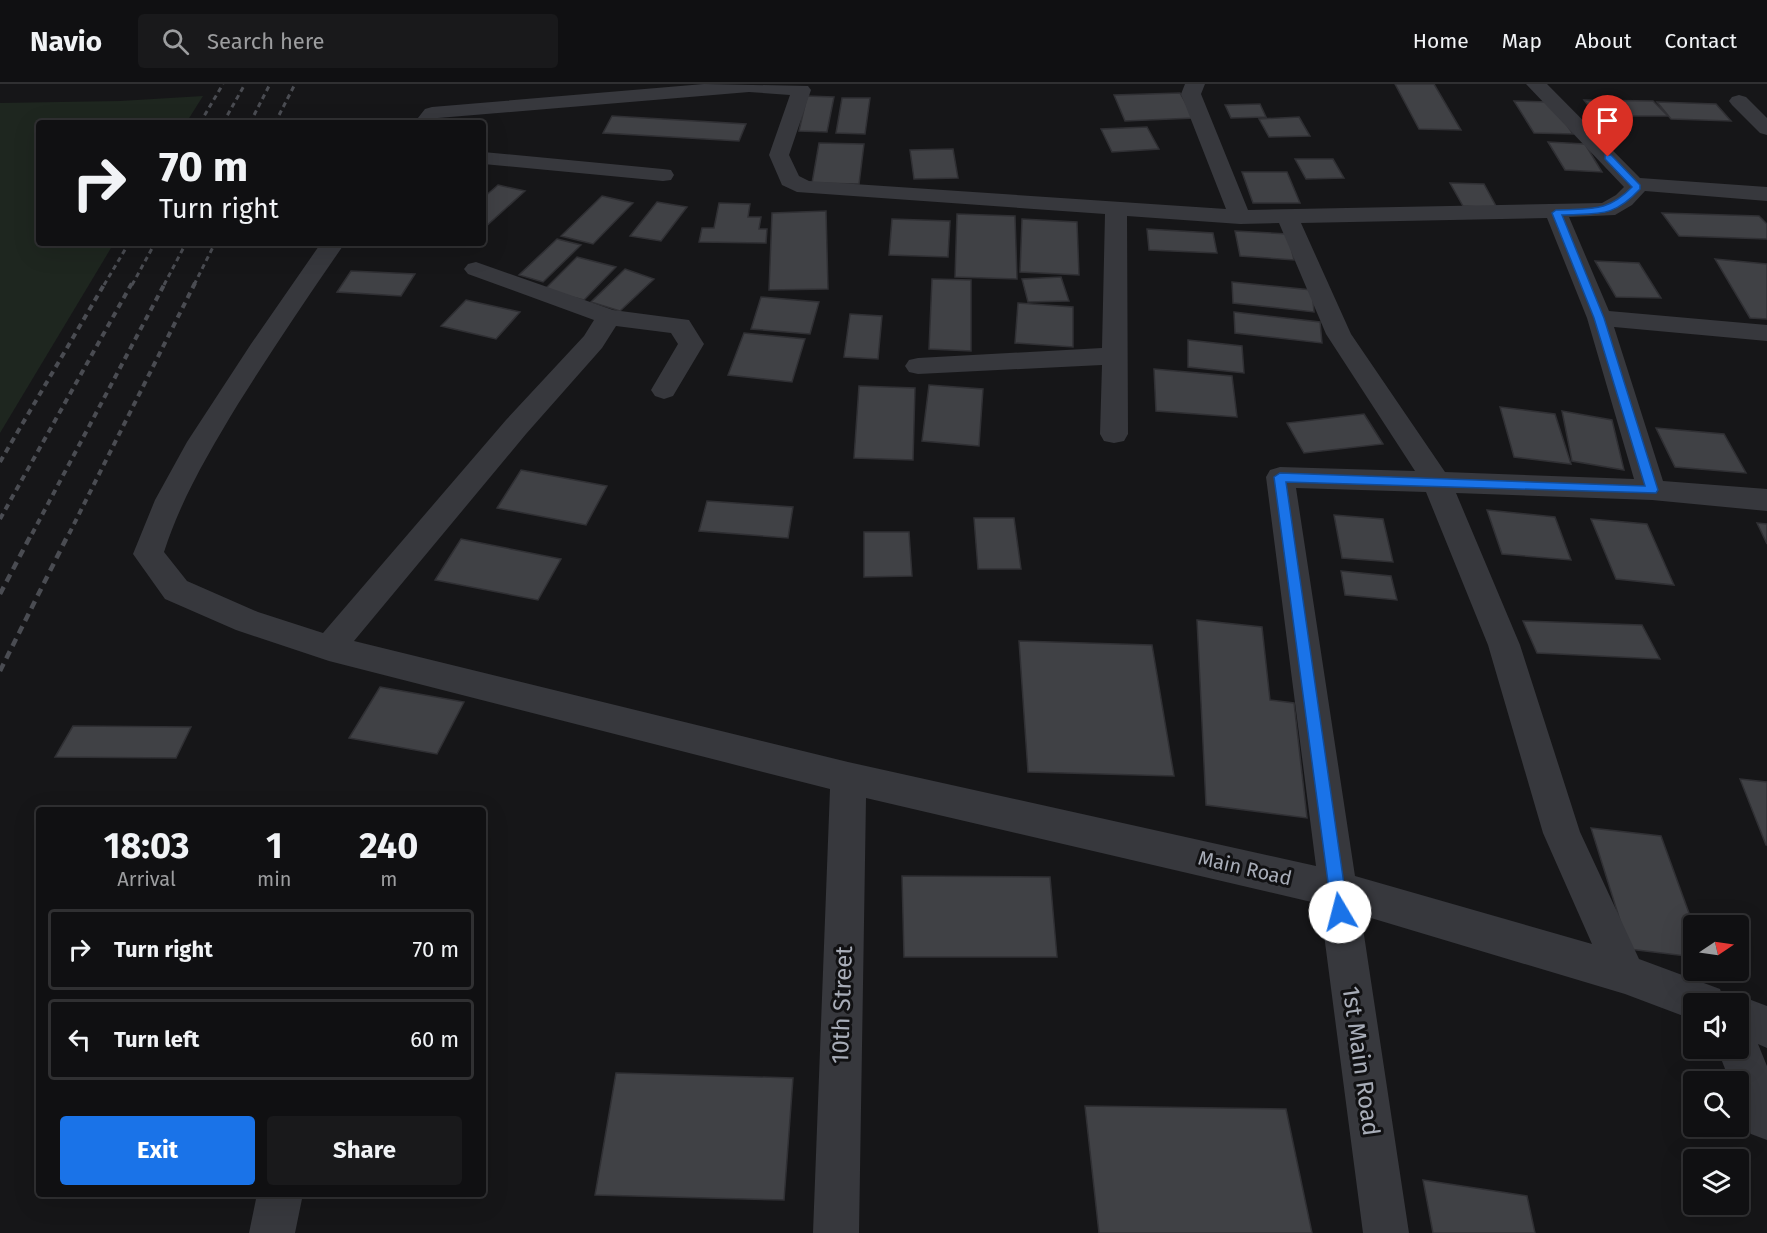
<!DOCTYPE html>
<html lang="en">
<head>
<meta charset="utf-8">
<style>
	:root { --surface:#101012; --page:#19191b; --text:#f1f3f6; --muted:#9c9d9f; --line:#303032; --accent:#1a73e8 }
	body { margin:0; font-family:"Fira Sans",sans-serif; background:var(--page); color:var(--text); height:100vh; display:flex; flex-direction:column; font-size:22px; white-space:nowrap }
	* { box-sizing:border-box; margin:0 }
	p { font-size:20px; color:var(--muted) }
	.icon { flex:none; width:33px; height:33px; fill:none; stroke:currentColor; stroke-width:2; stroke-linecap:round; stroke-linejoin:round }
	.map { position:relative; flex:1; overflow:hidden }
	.details { position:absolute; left:36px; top:723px; width:450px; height:390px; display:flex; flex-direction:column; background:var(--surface); border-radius:6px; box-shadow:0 6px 24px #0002,0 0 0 2px var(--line) }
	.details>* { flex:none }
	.hud { position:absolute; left:36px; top:36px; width:450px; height:126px; border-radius:6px; box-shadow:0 6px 24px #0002,0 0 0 2px var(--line); background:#101012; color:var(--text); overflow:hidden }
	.needle { width:39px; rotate:77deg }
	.controls { position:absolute; left:1683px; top:831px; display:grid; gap:12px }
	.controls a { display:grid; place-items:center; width:66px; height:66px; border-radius:6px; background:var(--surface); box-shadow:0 6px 24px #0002,0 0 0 2px var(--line); font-size:30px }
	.pin { position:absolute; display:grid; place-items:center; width:51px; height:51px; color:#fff; margin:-62px -26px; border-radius:50% 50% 50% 0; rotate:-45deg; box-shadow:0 0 6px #0007 }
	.pin .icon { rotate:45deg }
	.me { position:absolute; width:66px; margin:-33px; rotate:352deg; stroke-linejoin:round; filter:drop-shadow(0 0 4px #0008) }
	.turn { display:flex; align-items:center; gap:21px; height:126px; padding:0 24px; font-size:27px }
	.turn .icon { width:78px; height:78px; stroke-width:2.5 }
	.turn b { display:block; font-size:42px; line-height:51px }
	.eta { display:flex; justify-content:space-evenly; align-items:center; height:102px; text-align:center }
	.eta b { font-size:36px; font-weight:700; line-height:42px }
	.cta { display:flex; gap:12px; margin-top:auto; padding:12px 24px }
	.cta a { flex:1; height:69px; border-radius:6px; background:var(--accent); color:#fff; font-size:24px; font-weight:700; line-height:69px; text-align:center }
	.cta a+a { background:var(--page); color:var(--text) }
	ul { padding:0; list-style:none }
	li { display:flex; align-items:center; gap:18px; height:81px; margin:0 12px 9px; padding:0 12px; border:3px solid var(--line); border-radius:6px }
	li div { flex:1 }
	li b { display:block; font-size:22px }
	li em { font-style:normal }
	header { display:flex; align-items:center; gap:36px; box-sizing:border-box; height:84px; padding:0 30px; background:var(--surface); border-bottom:2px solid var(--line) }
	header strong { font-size:28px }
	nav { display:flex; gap:33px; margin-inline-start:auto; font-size:21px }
	.search { width:420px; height:54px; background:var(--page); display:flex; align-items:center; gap:15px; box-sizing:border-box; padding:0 21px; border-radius:6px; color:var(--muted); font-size:22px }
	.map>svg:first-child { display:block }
</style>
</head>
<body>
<header>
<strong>Navio</strong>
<div class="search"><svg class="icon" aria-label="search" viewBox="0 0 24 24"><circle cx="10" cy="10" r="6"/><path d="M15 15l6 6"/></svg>Search here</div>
<nav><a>Home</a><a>Map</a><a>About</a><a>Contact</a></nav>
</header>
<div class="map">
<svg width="1767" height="1149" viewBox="0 0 1767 1149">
	<rect width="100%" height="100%" fill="#161618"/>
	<path fill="#1e261f" d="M203,12L186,39H39V159H114L0,349V19L120,17Z"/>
	<path fill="#404145" stroke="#303034" stroke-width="1.5" d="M1395,0H1434L1461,46L1419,45Z
		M1180,9L1194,34L1125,37L1114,11Z
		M807,12L834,13L827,48L799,47Z
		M842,14H870L865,50L836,49Z
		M1584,16L1653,17L1668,32H1597Z
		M1514,17L1551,18L1573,50L1534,49Z
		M1657,18L1716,20L1731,37L1671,35Z
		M1260,20L1266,33L1231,34L1225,21Z
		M612,32L746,40L739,57L603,49Z
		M1299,33L1310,52L1269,53L1259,35Z
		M1147,43L1159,65L1112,68L1101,45Z
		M1548,58L1585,60L1602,88L1565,86Z
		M819,59L864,60L859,100L812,99Z
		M953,65L958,94L914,95L910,66Z
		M1295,75H1333L1344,94L1306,95Z
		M1242,88H1287L1300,119H1253Z
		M1450,99L1484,100L1497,124L1463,122Z
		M498,101L525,107L483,145V114Z
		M602,112L633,119L593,160L561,152Z
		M657,118L687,123L661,157L630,152Z
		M719,119L750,120L748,133H761L759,145H767L766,159L699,158L702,144H714Z
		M826,127L828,205L769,206L772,129Z
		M1662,129L1759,132L1767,140V155L1679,152Z
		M957,130L1015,132L1017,195L955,193Z
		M892,135L950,137L948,173L889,171Z
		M1022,135L1077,138L1079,191L1020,188Z
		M1147,145L1213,149L1217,169L1149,166Z
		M1235,147L1288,150L1294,176L1240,172Z
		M557,155L581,161L543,198L519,191Z
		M577,173L616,183L584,216L544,206Z
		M1715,175L1767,180V235L1750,234Z
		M1595,177L1639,179L1661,214L1616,213Z
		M625,185L654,195L620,227L591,218Z
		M351,187L415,190L401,212L337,208Z
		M1061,193L1069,217L1028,218L1022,195Z
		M932,195L971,196V267L929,265Z
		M1232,198L1312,206L1314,228L1233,219Z
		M761,213L819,218L810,250L751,245Z
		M466,216L520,228L496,255L441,242Z
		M1018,219L1073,223V263L1015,259Z
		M1234,228L1320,238L1322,259L1235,249Z
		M850,230L882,232L878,275L844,273Z
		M744,249L805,255L792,298L728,291Z
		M1188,256L1242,262L1244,289L1188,283Z
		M1154,285L1232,292L1237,333L1156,327Z
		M929,301L983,305L979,362L922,357Z
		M859,302L915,304L913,376L854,374Z
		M1500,323L1555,330L1571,380L1514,373Z
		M1562,327L1612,336L1624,386L1572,377Z
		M1364,330L1383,360L1304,369L1287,339Z
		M1656,344L1724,350L1746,389L1675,383Z
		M521,386L607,402L586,441L497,424Z
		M707,417L793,423L788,454L699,447Z
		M1487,426L1555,433L1571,476L1502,470Z
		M1334,431L1383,435L1393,478L1342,474Z
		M974,434H1014L1021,485H978Z
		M1591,435L1647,440L1674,501L1616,495Z
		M1757,439L1767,440V460Z
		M864,448H909L912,492L864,493Z
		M461,455L561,475L538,516L435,496Z
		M1341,487L1391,492L1397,516L1345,511Z
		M1197,536L1262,543L1270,616L1294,619L1307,734L1206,721Z
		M1523,537L1642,541L1660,575L1537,569Z
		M1019,557L1152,561L1174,692L1028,688Z
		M380,603L464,618L437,670L349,654Z
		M73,642L191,643L176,674L55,673Z
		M1740,695L1767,698V761H1766Z
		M1591,744L1661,752L1694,843V873L1629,865Z
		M902,792L1050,793L1057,873H904Z
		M616,989L793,994L784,1116L595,1111Z
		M1085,1022L1286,1025L1312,1149H1099Z
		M1423,1096L1527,1112L1535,1149H1433Z"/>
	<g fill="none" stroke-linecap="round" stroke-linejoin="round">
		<path fill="#37383d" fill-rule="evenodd" d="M704,0L808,2L811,6L789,71L799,92L809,97L1226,125L1181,10L1185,0H1205L1201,10L1248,126L1602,119L1616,111L1624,103L1526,0H1547L1640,94L1767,103V117L1645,107L1632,121L1615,131L1569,133L1609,227L1767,241V257L1614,243L1663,397L1767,405V427L1652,416L1456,409L1520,561L1580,748L1639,875L1720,905L1724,917L1738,911L1767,922V964L1758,960L1767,982V1056L1751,1050L1738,1018V998H1730L1717,964H1738V920H1694V936L1625,910L1361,831L1409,1149H1363L1320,820L866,714L859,1149H813L830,705L329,577L236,546L165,515L133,470L155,416L187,358L251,260L321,159H345C308,212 272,266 238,320C209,368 181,415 164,468L187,497L258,528L323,549L506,336L584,252L594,236L468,190L464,185L468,180L476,178L613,226L689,236L704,260L673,312L664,315L655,312L651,306L678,260L671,249L616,242L602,264L526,350L354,557L848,678L1316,782L1266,393L1270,386L1280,383L1415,387L1326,250L1279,139L1240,140L1127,132L1128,350L1124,357L1114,359L1104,357L1100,350L1102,281L918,290L909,288L905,282L909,276L918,274L1102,264L1105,130L797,108L782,101L769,71L790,11L749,8L438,34L435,39H414L425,25L432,23ZM1547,134L1587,234L1634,395L1445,388L1351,250L1301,139ZM1296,404L1426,408L1488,561L1543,749L1592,860L1355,792Z
			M1739,11L1746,13L1767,34V51L1760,49L1732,21L1729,17L1732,13Z
			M483,68L663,85L671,86L674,91L671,96L663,97L483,80Z
			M257,1110H303L295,1149H249Z"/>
		<path stroke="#4a4c52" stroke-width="3" stroke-dasharray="5 4" stroke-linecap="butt" d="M200,39L223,0
			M223,39L245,0
			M250,39L270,0
			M275,39L295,0
			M104,201L129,159
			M132,201L155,159
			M164,201L186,159
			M194,201L215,159"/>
		<path stroke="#4a4c52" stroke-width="4" stroke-dasharray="6 5" stroke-linecap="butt" d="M0,378L105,199
			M0,435L132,199
			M32,450L165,199
			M69,450L195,199"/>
		<path stroke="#4a4c52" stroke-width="4.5" stroke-dasharray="8 6" stroke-linecap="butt" d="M0,510L32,449
			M0,587L69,449"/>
	</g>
	<path fill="#1a73e8" stroke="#114b97" stroke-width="1.5" d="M1605,71H1611L1640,101V105C1613,134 1599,129 1562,131L1604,234L1658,406L1656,409L1286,398L1348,828L1345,833L1340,835L1334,833L1332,828L1274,393L1280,389L1645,402L1594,234L1552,129L1556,126C1590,124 1607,129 1632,103L1605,75Z"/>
	<g text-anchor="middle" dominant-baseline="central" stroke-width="6" stroke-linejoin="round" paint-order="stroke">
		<g font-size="20" fill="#a8adb8" stroke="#111113">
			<text transform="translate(1245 784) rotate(13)">Main Road</text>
		</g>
		<g font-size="24" fill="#a8adb8" stroke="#111113">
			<text transform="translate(842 921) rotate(-88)">10th Street</text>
			<text transform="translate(1361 977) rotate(82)">1st Main Road</text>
		</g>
	</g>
</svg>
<div class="controls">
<a><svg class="needle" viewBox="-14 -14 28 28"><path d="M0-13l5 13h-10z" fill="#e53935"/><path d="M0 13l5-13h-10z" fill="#9c9d9f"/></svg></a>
<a><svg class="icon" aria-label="sound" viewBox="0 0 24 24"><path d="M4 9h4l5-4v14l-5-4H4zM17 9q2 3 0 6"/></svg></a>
<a><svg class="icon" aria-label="search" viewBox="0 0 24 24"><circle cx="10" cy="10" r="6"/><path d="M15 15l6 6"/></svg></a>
<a><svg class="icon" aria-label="layers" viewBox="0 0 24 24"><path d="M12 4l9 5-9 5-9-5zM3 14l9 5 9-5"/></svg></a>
</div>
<div class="pin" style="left:1608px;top:73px;background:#d93025"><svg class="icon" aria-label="arrive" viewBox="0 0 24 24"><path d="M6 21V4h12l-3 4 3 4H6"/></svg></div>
<svg class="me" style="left:1340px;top:828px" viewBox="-20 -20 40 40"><circle r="19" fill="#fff"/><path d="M0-13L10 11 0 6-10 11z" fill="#1a73e8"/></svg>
<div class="hud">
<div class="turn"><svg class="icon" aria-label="right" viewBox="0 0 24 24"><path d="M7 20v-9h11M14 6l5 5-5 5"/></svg><div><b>70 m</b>Turn right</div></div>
</div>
<section class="details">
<div class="eta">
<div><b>18:03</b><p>Arrival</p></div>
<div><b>1</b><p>min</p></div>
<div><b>240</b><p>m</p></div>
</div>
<ul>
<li><svg class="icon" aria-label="right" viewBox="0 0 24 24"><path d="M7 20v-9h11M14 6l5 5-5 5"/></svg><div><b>Turn right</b></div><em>70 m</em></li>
<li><svg class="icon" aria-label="left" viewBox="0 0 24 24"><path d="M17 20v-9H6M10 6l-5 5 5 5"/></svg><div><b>Turn left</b></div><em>60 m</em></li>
</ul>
<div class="cta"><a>Exit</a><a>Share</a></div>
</section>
</div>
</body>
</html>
